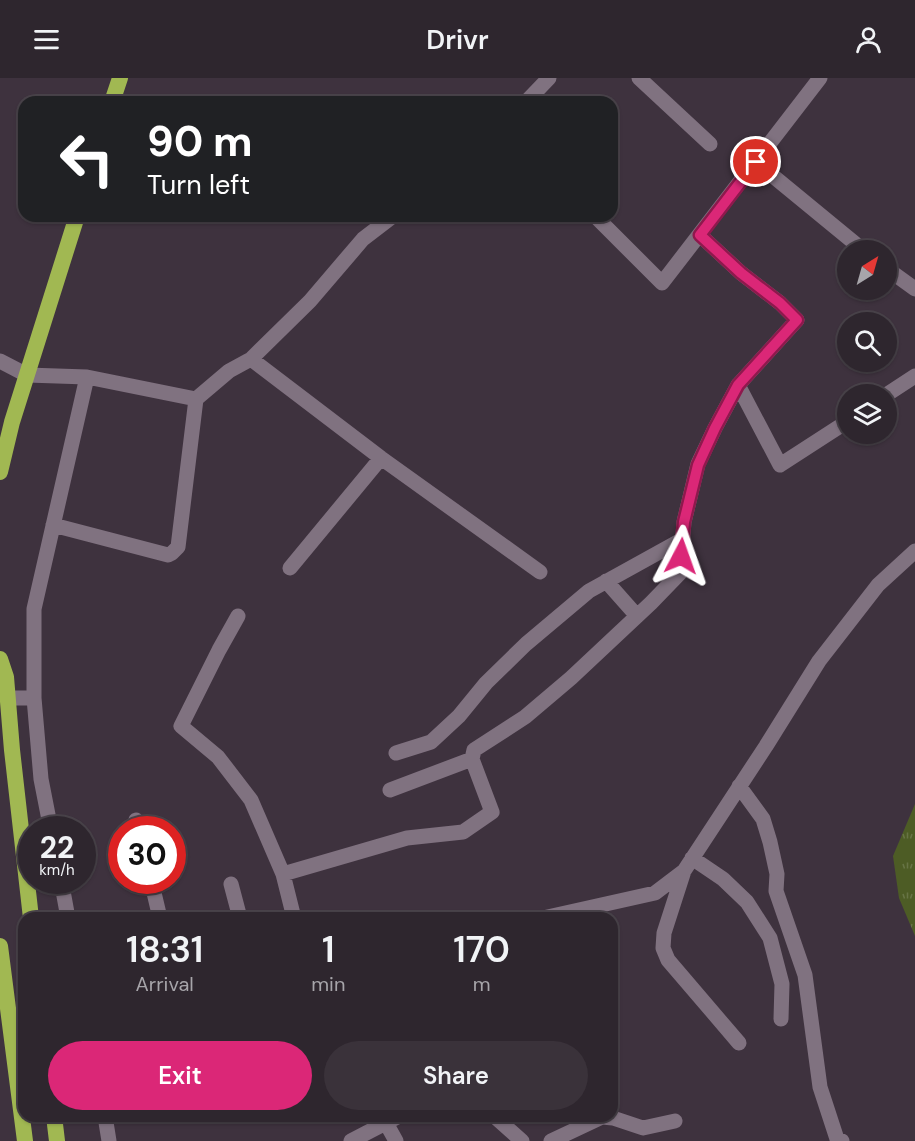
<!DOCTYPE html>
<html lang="en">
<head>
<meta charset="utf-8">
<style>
	:root { --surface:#2e262e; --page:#3a323a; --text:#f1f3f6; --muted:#a7a5aa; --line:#49434a; --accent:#db2777 }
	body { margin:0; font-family:"DM Sans",sans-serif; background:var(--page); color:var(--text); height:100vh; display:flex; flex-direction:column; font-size:22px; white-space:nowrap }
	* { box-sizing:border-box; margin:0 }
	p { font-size:20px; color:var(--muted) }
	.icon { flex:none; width:33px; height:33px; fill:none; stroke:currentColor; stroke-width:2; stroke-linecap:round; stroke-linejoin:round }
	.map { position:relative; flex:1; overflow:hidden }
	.panel { position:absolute; left:18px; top:834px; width:600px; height:210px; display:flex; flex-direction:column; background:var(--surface); border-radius:18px; box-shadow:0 2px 4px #0004,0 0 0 2px var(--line) }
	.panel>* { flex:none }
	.top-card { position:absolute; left:18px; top:18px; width:600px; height:126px; border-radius:18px; box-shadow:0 2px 4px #0004,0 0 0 2px var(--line); background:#202124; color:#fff; overflow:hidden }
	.needle { width:39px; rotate:37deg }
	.tools { position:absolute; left:837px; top:162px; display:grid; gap:12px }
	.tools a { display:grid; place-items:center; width:60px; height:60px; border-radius:50%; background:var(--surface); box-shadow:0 2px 4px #0004,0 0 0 2px var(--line); font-size:30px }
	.speed { position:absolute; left:18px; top:738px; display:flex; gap:12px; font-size:30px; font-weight:700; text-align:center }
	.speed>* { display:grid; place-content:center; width:78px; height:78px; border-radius:50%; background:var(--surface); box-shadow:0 2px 4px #0004,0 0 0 2px var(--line); line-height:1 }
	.speed small { font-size:15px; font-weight:400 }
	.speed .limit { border:9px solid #d22; background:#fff; color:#111 }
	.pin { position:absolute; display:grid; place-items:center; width:51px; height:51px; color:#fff; margin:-26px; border:3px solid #fff; border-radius:50%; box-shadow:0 2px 6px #0007 }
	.me { position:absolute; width:66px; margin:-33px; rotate:4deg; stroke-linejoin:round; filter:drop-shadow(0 0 4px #0008) }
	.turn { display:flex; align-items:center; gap:21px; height:126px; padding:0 30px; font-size:27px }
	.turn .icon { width:78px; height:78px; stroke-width:2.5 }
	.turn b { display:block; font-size:42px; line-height:51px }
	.eta { display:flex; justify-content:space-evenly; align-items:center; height:102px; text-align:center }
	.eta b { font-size:36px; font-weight:600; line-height:42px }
	.action { display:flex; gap:12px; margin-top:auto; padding:12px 30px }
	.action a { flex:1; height:69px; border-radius:36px; background:var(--accent); color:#fff; font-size:24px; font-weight:600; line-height:69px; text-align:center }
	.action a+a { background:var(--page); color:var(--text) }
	header { display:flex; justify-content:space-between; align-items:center; height:78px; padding:0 30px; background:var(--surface); font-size:27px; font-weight:600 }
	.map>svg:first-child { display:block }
</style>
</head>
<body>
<header><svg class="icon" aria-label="menu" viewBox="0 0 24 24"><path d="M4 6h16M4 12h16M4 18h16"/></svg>Drivr<svg class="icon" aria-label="person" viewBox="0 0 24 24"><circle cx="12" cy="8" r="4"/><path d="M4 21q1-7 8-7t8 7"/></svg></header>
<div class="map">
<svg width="915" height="1063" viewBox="0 0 915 1063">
	<defs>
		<pattern id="grass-tufts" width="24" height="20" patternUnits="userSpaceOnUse" patternTransform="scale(1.5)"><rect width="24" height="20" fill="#4d5c25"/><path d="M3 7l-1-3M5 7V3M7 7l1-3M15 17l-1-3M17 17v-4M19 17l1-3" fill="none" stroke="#677445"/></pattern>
	</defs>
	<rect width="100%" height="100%" fill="#3e323e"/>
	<path fill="url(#grass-tufts)" d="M915,726V858L899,820L893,778Z"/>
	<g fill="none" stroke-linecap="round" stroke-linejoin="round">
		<path stroke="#807280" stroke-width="15" d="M639,0L710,66
			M526,24L549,0
			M756,84L863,172
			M595,138L662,205L820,0
			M886,190L915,211
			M251,281L381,380L540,494
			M0,283L27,297L87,299L196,321L229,293L251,281L310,223L363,161L393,138
			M738,307L780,387L848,343
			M886,317L915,298
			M53,447L168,477L172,475L178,469L196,321
			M290,490L381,380
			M606,503L637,538
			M238,538L219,572L181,648L218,679L251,722L283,796
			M7,620H34
			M396,675L431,664L459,638L486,605L526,566L589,513L683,461
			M739,708L763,741L770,764L777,796L776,813L805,897L820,1009L837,1061L842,1063
			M390,712L472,681
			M136,742L138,752
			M51,752L41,701L34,620V531L87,299
			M692,780L723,801L747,824L770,860L782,906L781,941
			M684,793L664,855L663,870L668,882L739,965
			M61,802L68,840
			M151,802L160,840
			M231,806L240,840
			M294,840L283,796L407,760L463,754L492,734L472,681L474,672L525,639L571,600L651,525L680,495L684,444L698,386L715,350L738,307L797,242L780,225L741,195L700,157
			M543,840L655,815L684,793L766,668L819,583L878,507L915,473
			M105,1038L109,1063
			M494,1038L522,1063
			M386,1045L396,1063
			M351,1063L399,1038
			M551,1063L602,1039L613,1040L643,1050L675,1043"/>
		<path stroke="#a1b852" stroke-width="16" d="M112,24L120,0
			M0,394L12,344L77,138
			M0,581L6,599L12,672L31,840
			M0,868L25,1063
			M54,1038L57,1063"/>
	</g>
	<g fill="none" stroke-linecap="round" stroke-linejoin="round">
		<g stroke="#8e194d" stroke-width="15">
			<path id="route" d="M681,478L684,444L698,387L715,350L738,307L797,242L780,225L741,195L700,157L756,84"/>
		</g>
		<use href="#route" stroke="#db2777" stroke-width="10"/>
	</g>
</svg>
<div class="tools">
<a><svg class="needle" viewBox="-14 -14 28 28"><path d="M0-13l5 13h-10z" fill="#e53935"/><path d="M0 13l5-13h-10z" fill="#a7a5aa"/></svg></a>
<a><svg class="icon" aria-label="search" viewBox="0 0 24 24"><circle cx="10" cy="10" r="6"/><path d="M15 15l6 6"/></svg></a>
<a><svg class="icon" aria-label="layers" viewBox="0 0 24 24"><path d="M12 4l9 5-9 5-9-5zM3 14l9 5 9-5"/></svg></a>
</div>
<div class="speed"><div>22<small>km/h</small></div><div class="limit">30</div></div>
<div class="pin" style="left:756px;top:84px;background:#d93025"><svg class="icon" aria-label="arrive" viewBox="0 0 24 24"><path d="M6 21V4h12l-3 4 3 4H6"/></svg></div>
<svg class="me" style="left:681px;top:478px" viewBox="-20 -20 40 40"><path d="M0-17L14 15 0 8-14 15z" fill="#db2777" stroke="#fff" stroke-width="4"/></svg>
<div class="top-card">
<div class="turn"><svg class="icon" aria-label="left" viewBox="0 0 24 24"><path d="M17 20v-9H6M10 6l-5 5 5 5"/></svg><div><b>90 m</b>Turn left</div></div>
</div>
<section class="panel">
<div class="eta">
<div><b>18:31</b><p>Arrival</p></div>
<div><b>1</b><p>min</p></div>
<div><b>170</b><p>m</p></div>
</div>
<div class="action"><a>Exit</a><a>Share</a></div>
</section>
</div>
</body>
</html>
